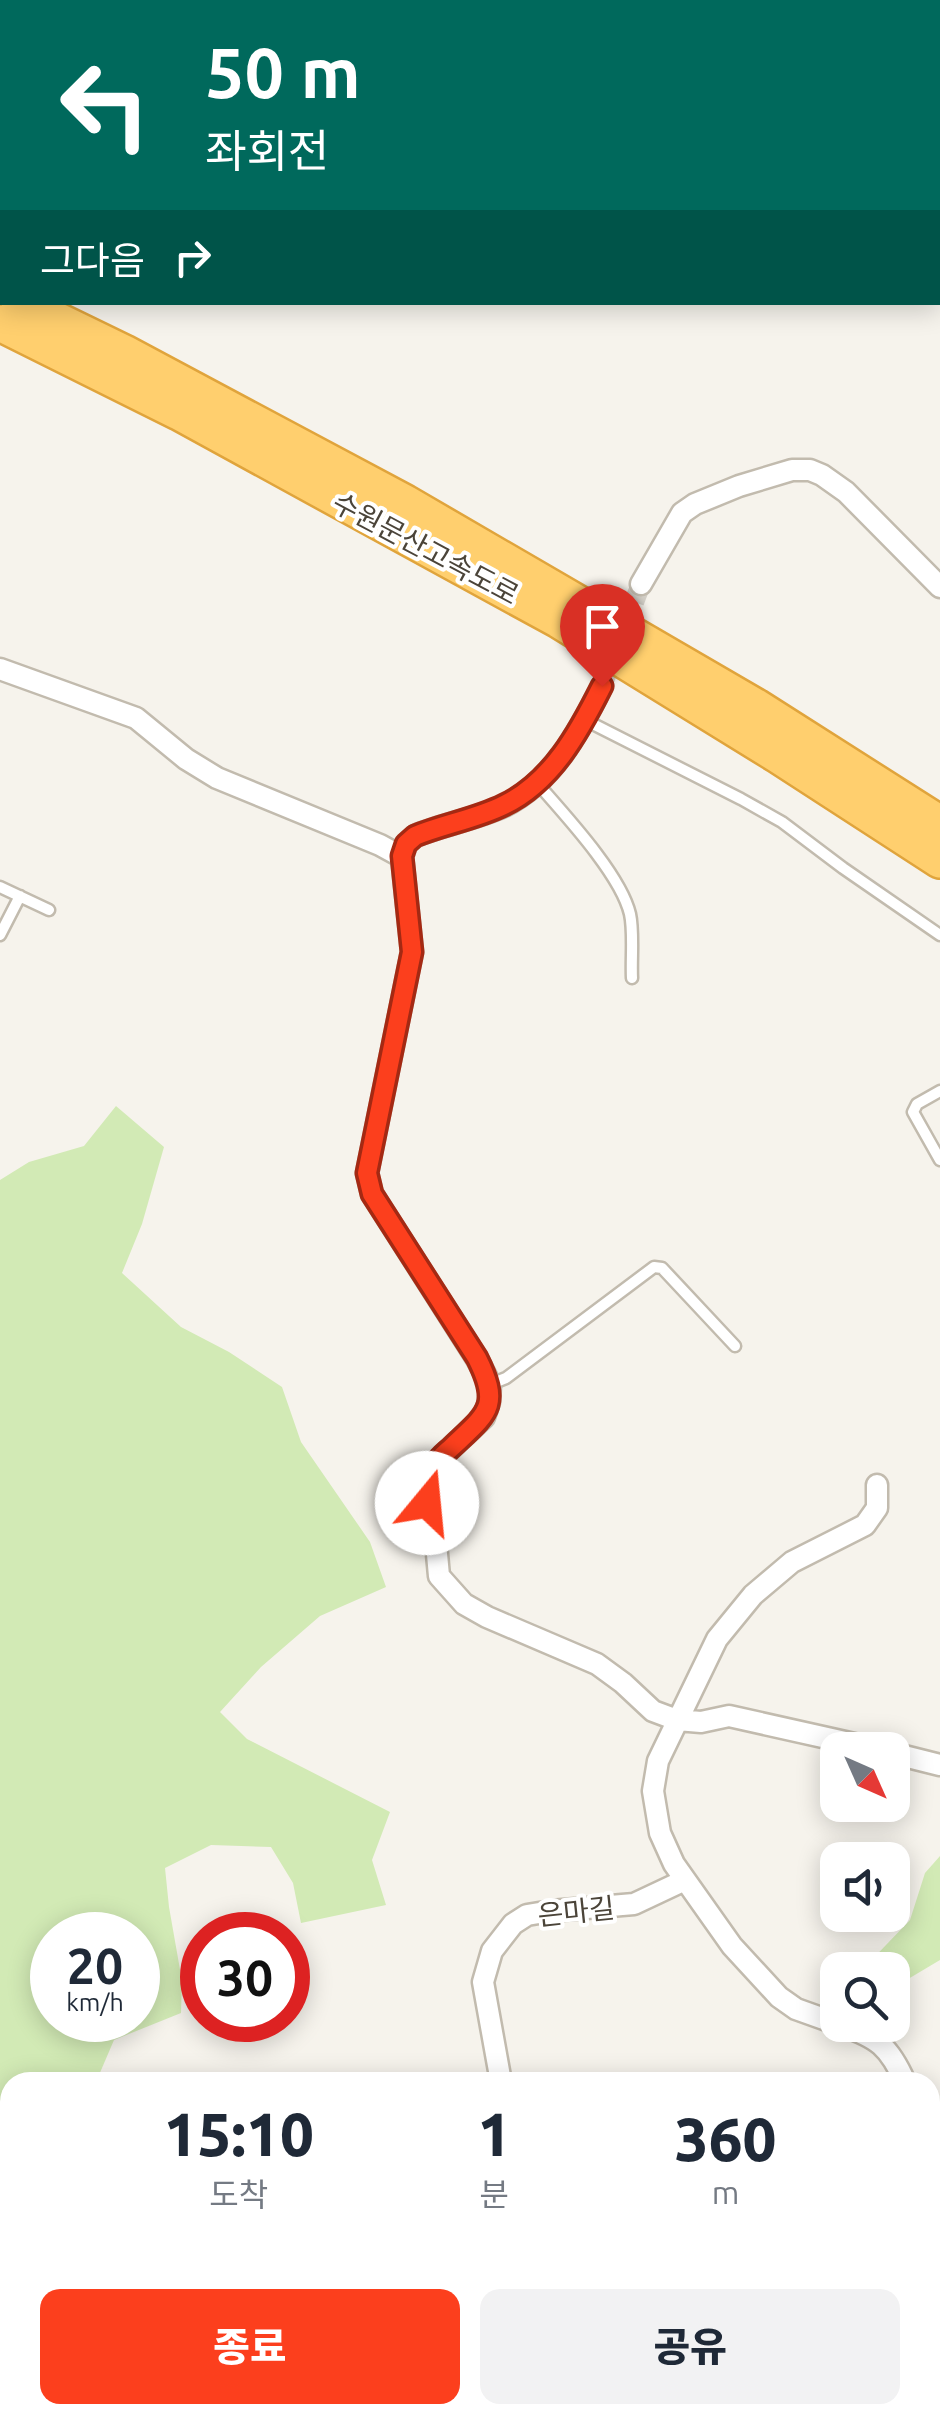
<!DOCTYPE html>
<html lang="ko">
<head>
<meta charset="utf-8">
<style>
	:root { --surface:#fff; --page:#f2f2f3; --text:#1f2937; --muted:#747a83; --accent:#fc3f1d }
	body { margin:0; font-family:Ubuntu,"Noto Sans KR",sans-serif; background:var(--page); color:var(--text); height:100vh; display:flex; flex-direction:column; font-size:38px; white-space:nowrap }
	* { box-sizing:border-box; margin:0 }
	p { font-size:32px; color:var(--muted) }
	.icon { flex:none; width:55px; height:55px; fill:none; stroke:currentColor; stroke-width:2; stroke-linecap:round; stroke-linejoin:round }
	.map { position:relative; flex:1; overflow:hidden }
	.panel { position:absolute; left:0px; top:2072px; width:940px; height:352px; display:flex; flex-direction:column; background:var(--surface); border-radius:30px 30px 0 0; box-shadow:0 5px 25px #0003 }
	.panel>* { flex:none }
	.top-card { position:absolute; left:0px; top:0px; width:940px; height:305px; box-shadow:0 5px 25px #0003; background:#00695c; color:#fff; overflow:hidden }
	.needle { width:65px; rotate:135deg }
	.controls { position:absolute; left:820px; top:1732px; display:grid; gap:20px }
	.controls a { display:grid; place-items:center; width:90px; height:90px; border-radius:20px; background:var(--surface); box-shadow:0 5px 25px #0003; font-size:50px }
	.speed { position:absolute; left:30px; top:1912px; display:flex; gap:20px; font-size:50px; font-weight:700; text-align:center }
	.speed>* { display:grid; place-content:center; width:130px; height:130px; border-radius:50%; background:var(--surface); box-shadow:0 5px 25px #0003; line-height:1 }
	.speed small { font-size:25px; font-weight:400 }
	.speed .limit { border:15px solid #d22; background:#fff; color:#111 }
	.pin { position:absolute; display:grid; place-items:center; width:85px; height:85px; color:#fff; margin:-102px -42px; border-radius:50% 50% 50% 0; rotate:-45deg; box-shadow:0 0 10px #0007 }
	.pin .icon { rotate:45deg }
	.me { position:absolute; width:110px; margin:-55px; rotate:17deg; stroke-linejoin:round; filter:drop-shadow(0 0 8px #0008) }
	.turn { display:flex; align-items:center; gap:35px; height:210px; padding:0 40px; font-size:45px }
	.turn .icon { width:130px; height:130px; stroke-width:2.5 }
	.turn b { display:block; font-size:70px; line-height:85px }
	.then { display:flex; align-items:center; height:95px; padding:0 40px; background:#0003; gap:20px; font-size:38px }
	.eta { display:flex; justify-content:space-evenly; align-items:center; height:170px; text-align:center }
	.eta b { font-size:60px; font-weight:800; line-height:70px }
	.button { display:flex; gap:20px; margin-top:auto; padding:20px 40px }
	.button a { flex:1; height:115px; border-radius:20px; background:var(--accent); color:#fff; font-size:40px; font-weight:800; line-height:115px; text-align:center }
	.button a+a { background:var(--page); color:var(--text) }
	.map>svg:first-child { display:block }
</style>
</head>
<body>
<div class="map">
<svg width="940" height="2423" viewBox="0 0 940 2423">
	<rect width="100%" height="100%" fill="#f6f3ec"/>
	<path fill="#d2eab5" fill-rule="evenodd" d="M116,1106L164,1147L142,1224L122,1273L181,1327L229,1352L282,1387L301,1442L370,1542L386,1587L320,1616L261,1667L220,1712L247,1739L390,1812L372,1860L386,1905L301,1923L293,1883L271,1847L211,1845L165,1868L169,1907L182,1981L181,2013L114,2040L96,2082H10V2184L0,2186V1180L29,1162L84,1146ZM52,1935H138V2020H52Z
		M940,1856V1960L893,1988L892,1970H862L910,1920L925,1873Z
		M101,2415H265L277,2423H102Z"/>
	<path fill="#e5e3e0" d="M682,2415H902L905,2423H677Z"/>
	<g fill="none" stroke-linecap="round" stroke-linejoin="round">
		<path stroke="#d4d0c8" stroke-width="20" stroke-dasharray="20 10" stroke-linecap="butt" d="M602,686L641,584"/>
		<g stroke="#c2bbae" stroke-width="15">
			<path id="lane" d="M585,720L741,799L782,822L843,868L940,935
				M538,784C565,815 621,875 630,914C634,932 631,959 632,978
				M0,887L49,910
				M0,935L20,896
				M940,1091L917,1104L913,1112L940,1160
				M491,1384L506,1378L654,1267L662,1268L735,1346
				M0,2353L10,2389
				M17,2415L20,2423
				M432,2415L434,2423"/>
		</g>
		<g stroke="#c2bbae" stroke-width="25">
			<path id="street" d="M0,30H2
				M938,221L940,222
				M641,584L682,513L695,504L739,486L792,470H810L822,475L846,492L940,587
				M0,669L136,718L186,759L217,778L380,845L402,857L412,952L367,1173L372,1194L477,1359L490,1384L489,1402L484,1417L437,1461L430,1485L427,1503L436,1543L439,1576L464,1604L487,1617L597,1664L623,1683L653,1711L677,1720L701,1722L729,1716L881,1750
				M402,857L406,844L415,836C444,824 476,819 504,806C552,782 579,732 602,686
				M892,1753L940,1765
				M838,2024L796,2009L779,1997L732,1946L674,1864L660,1833L653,1791L658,1761L717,1639L753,1595L792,1562L865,1525L877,1508V1485
				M841,2025C878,2038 889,2046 905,2082
				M501,2082L483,1982L492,1951L513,1924L527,1915L551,1911L634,1904L685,1880
				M930,2169L940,2229
				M0,2274L10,2275"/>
		</g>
		<g stroke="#e0a43c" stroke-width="40">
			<path id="highway" d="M19,302L124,353L405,503L756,707L940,824
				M0,323L179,412L559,620L778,755L940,860"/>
		</g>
		<use href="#lane" stroke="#fff" stroke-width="10"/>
		<use href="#street" stroke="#fff" stroke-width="20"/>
		<use href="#highway" stroke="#ffcf6e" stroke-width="35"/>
	</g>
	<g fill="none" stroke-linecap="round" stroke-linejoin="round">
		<g stroke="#a42913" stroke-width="25">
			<path id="route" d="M427,1503C429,1490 430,1476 436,1464C439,1457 447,1452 453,1446C488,1413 501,1406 477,1358L372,1194L367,1173L412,952L402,856L406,844L415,836C444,824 476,819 504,805C552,782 579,732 602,686"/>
		</g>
		<use href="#route" stroke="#fc3f1d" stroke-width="18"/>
	</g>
	<g text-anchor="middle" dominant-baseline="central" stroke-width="8" stroke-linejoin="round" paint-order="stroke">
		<g font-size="28" fill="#4b4439" stroke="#fff">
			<text transform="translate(426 548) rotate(28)">수원문산고속도로</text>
			<text transform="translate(576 1911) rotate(-6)">은마길</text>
		</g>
	</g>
</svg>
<div class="controls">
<a><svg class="needle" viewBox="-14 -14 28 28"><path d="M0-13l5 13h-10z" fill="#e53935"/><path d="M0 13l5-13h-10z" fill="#747a83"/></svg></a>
<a><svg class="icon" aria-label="sound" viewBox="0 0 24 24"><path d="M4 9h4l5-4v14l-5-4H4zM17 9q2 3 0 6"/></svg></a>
<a><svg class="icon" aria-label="search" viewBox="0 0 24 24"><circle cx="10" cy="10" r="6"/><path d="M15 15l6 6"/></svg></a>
</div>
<div class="speed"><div>20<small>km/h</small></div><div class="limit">30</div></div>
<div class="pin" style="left:602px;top:686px;background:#d93025"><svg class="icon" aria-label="arrive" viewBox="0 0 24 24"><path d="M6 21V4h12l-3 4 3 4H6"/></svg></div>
<svg class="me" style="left:427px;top:1503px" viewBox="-20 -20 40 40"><circle r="19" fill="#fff"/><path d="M0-13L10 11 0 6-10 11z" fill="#fc3f1d"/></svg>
<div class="top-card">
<div class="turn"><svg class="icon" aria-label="left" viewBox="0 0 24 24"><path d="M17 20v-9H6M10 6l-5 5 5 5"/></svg><div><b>50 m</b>좌회전</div></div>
<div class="then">그다음<svg class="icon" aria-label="right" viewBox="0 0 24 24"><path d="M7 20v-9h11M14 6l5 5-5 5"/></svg></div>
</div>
<section class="panel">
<div class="eta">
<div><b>15:10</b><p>도착</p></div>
<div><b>1</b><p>분</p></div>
<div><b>360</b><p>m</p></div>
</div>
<div class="button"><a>종료</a><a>공유</a></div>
</section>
</div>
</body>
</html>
